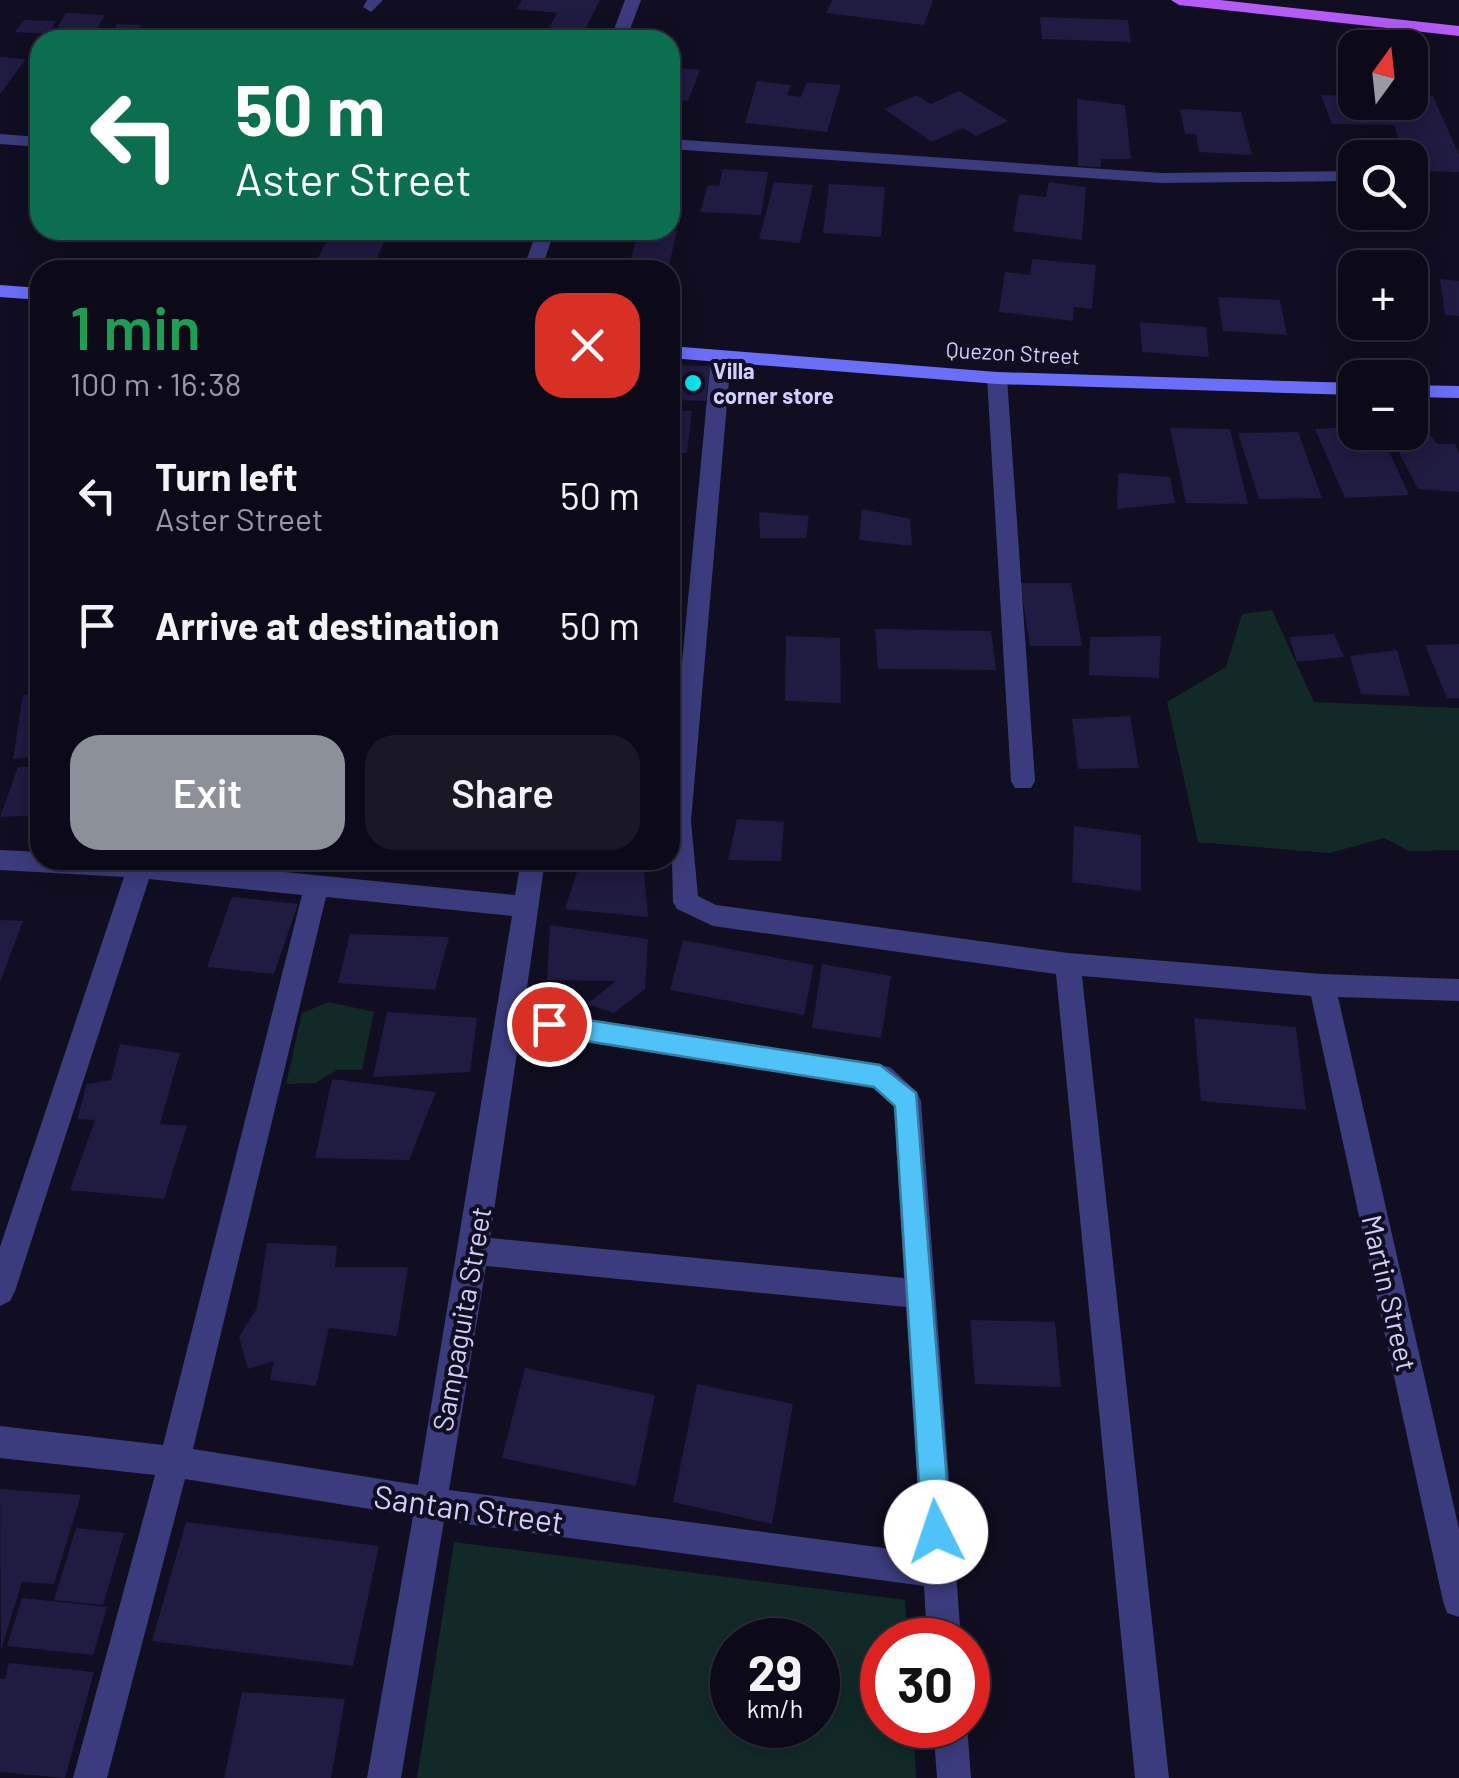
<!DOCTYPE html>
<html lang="en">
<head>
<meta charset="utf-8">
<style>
	:root { --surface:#0c0a18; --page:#1a1825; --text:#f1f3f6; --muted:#9a9aa2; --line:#2c2b37; --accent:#8c9099 }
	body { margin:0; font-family:Barlow,sans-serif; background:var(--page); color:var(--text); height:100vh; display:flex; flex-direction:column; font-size:38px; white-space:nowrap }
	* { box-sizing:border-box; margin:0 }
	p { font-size:32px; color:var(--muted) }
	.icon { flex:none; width:55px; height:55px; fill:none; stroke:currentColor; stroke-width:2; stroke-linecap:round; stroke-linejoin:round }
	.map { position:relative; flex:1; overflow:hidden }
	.panel { position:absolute; left:30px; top:260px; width:650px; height:610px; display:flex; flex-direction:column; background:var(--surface); border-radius:30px; box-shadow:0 5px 25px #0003,0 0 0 2px var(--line) }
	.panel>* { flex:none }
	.banner { position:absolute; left:30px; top:30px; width:650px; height:210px; border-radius:30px; box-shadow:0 5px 25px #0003,0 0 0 2px var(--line); background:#0b6e4f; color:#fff; overflow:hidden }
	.needle { width:65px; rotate:15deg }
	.buttons { position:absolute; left:1338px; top:30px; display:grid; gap:20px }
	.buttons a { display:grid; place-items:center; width:90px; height:90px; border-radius:20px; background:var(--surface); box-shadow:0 5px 25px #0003,0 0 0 2px var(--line); font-size:50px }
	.speed { position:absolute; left:710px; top:1618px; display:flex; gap:20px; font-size:50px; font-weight:700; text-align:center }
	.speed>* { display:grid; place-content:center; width:130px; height:130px; border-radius:50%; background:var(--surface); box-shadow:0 5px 25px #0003,0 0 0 2px var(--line); line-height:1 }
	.speed small { font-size:25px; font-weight:400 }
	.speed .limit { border:15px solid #d22; background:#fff; color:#111 }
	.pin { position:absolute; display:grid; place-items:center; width:85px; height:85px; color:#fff; margin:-42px; border:5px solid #fff; border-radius:50%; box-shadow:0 2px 10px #0007 }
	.me { position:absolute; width:110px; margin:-55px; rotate:356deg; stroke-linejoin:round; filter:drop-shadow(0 0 8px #0008) }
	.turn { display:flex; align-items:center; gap:35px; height:210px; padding:0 40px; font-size:45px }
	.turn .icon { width:130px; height:130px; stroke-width:2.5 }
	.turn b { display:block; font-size:70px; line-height:85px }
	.round { display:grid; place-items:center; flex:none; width:105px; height:105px; border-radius:30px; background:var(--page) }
	.headline { display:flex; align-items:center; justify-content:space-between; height:170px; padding:0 40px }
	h1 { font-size:60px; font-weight:600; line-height:75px; color:#1e9e55 }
	.action { display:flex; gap:20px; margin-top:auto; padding:20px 40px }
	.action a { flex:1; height:115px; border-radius:30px; background:var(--accent); color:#fff; font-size:40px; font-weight:600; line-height:115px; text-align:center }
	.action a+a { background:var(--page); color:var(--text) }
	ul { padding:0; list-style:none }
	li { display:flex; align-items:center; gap:30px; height:130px; padding:0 40px }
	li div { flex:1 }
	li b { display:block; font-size:38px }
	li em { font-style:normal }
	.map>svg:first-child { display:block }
</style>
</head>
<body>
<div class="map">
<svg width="1459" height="1778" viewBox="0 0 1459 1778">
	<rect width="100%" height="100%" fill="#100e20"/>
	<path fill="#112a28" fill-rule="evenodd" d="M1272,610L1314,702L1459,708V850L1409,851L1384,838L1330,853L1198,842L1167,702L1226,667L1242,614Z
		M329,1002L374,1012L362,1070H337L315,1083L286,1084L302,1013Z
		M454,1542L905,1600L908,1640H882V1725H913L916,1778H417ZM732,1640H818V1725H732Z"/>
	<path fill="#201b40" d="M522,0H600L580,40L544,37L557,13L517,9Z
		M832,0H933L924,25L826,13Z
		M66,13L105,15L97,29L57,28Z
		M1040,17L1128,20L1131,42L1042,39Z
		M24,20L56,21L48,34L15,32Z
		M117,24L141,25L132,40H91L96,30L113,31Z
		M0,57L26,59L0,94Z
		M670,67L700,70L688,101L670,99Z
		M757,81L791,85L787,95L801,97L807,82L841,85L827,132L745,123Z
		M959,91L1008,121L976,136L963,128L932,142L884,109L917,95L931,104Z
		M1321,95L1355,96V102H1410V96H1433L1459,155V172L1411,171L1410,158H1406L1394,125L1332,124Z
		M1077,99L1125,105L1131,159H1101V167L1078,166Z
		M1180,109L1241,112L1252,155L1199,152L1196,134H1185Z
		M723,169L768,172L761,215L700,212L708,185L719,186Z
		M774,182L813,185L800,243L759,239Z
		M1049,182L1086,187L1082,240L1013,231L1019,194L1046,197Z
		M829,184L885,187L881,237L823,233Z
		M332,230H390L371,270H312Z
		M639,230L677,231L668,270H628Z
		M1032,259L1096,265L1092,309L1074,307L1073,321L999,312L1005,272L1030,275Z
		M1440,279L1459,281V316L1445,315Z
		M1218,297L1280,300L1287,335L1223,331Z
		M1140,322L1206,327L1209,357L1142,352Z
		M670,365L710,366L706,401L670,400Z
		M670,410L692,411L687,453L670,452Z
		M1355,427V432H1380L1409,495L1345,498L1315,429Z
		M1170,428L1230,429L1248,504L1186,503Z
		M1298,432L1322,498L1259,499L1238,433Z
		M1430,435L1437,444H1455L1459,453V492L1418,489L1391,437Z
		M1118,473L1170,477L1175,503L1117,509Z
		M862,509L910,519L912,546L859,540Z
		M759,512L809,516L806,538H760Z
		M670,554H681L675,602H670Z
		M1020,583H1071L1082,646H1030Z
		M875,629L991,631L996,670L878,669Z
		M1334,634L1344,657L1297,662L1289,637Z
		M786,636L840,638L841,703L785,701Z
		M1161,636L1159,678L1089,675L1090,637Z
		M1459,644V698H1447L1425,645Z
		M1397,650L1410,696L1361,694L1350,656Z
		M40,693V756L13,759L23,695Z
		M1130,716L1139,768L1078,769L1072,719Z
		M18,767H40V815L0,817Z
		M737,819L784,822L781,861L728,860Z
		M1074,826L1141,835V891L1072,882Z
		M437,860H494L491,871L436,866Z
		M581,860L643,861L648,917L565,909Z
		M232,897L298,904L274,974L207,967Z
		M0,920L23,921L0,982Z
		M550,925L648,939L645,989L614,1013L587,1004L616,981L547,980Z
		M350,934L449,937L435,990L338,983Z
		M683,940L814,965L804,1015L670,990Z
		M822,964L891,976L881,1038L812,1028Z
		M387,1012L477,1018L470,1072L373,1077Z
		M1194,1018L1296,1027L1306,1110L1201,1101Z
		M120,1044L180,1053L160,1124L187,1126L164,1199L70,1190L95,1120L77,1119L87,1084L111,1080Z
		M332,1079L436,1092L409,1160L315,1158Z
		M267,1243L337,1246L335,1267H408L397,1336L329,1328L316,1386L270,1380L274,1361L248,1369L239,1337L257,1308Z
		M970,1320L1055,1322L1061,1387L975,1384Z
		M525,1368L655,1395L636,1486L502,1458Z
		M697,1384L793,1404L772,1524L673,1502Z
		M0,1489L81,1495L54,1584L22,1582L1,1650Z
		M186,1522L379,1546L353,1666L152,1641Z
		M76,1528L124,1533L103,1605L54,1600Z
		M22,1598L107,1607L93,1655L7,1646Z
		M9,1663L94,1672L65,1778L0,1772V1679H5Z
		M242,1692L345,1699L331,1778H224Z"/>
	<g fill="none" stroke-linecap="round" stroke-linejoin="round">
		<path fill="#3b3c7d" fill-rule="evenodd" d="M367,0H383L371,12L363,7Z
			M625,0H641L626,40H610Z
			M0,134L40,137V147L0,144Z
			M670,139L1161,173L1355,171V181L1161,183L670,149Z
			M537,230H555L541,270H523Z
			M721,351L731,357L691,821L698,896L716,905L1068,953L1322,974L1459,979V1001L1338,997L1459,1529V1617L1447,1613L1443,1601L1311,996L1082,976L1169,1778H1135L1056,974L713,926L677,909L673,902L670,789L711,357Z
			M997,372L1007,378L1035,781L1031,788H1015L1011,781L987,378Z
			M0,850L40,852V860H163L515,895L521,860H545L524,1009L890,1067L917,1092L921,1101L961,1640H927L924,1586L444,1521L401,1778H367L413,1516L185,1479L107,1778H73L155,1475L0,1458V1426L163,1445L302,895L149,879L15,1291L10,1301L0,1306V1247L124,877L0,870ZM326,897L512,916L418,1485L193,1449ZM520,1032L873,1087L894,1106L904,1278L490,1238ZM486,1266L906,1307L922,1553L449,1490Z
			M933,1725H967L971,1778H937Z"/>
		<path fill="#6a6ff9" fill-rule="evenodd" d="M0,285L40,288V300L0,297Z
			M670,346L997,372L1355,383V395L997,384L670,358Z
			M1410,385L1459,386V398L1410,397Z"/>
		<path fill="#b45bf8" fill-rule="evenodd" d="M1171,0H1220L1459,26V36L1179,5Z"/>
	</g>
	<path fill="#4fc3f7" stroke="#337fa1" stroke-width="2.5" d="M549,1014L880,1065L916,1093L951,1532L947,1543L936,1547L926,1543L922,1532L895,1106L874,1087L549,1035L540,1032L537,1024L540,1017Z"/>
	<circle fill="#09e5ef" stroke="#100e20" stroke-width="4" cx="693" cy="383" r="10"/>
	<g text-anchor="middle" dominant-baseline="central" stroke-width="8" stroke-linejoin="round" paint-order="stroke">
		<g font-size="22" fill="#d2cffd" stroke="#100e20">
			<text transform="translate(1013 352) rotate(3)">Quezon Street</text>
		</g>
		<g font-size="22" font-weight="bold" fill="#d2cffd" stroke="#100e20" text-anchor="start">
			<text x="713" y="370">Villa<tspan x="713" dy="25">corner store</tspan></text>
		</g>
		<g font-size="28" fill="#d2cffd" stroke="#100e20">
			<text transform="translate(1390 1293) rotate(77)">Martin Street</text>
			<text transform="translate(461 1319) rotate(-80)">Sampaguita Street</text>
		</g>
		<g font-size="32" fill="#d2cffd" stroke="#100e20">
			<text transform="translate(469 1508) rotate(8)">Santan Street</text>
		</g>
	</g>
</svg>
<div class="buttons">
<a><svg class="needle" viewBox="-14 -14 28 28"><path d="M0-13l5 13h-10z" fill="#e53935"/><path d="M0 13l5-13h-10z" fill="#9a9aa2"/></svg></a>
<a><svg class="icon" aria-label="search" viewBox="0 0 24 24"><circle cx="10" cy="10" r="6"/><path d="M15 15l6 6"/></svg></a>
<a>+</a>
<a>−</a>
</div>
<div class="speed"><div>29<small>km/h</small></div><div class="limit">30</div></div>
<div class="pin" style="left:549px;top:1024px;background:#d93025"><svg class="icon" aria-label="arrive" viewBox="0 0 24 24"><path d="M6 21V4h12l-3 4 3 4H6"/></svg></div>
<svg class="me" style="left:936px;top:1532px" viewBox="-20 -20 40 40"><circle r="19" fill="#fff"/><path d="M0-13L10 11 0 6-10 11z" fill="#4fc3f7"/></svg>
<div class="banner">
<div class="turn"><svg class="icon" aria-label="left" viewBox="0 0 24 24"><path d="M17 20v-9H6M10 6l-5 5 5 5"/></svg><div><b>50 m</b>Aster Street</div></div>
</div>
<section class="panel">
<div class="headline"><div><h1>1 min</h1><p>100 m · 16:38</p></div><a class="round" style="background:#d93025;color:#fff"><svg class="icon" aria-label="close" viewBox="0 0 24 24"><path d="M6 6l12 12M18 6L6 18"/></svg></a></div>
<ul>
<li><svg class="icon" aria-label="left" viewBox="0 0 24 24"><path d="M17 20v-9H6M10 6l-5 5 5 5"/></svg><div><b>Turn left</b><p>Aster Street</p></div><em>50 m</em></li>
<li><svg class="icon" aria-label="arrive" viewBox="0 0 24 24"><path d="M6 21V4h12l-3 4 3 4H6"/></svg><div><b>Arrive at destination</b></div><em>50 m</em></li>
</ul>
<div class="action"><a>Exit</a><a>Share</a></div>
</section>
</div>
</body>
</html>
